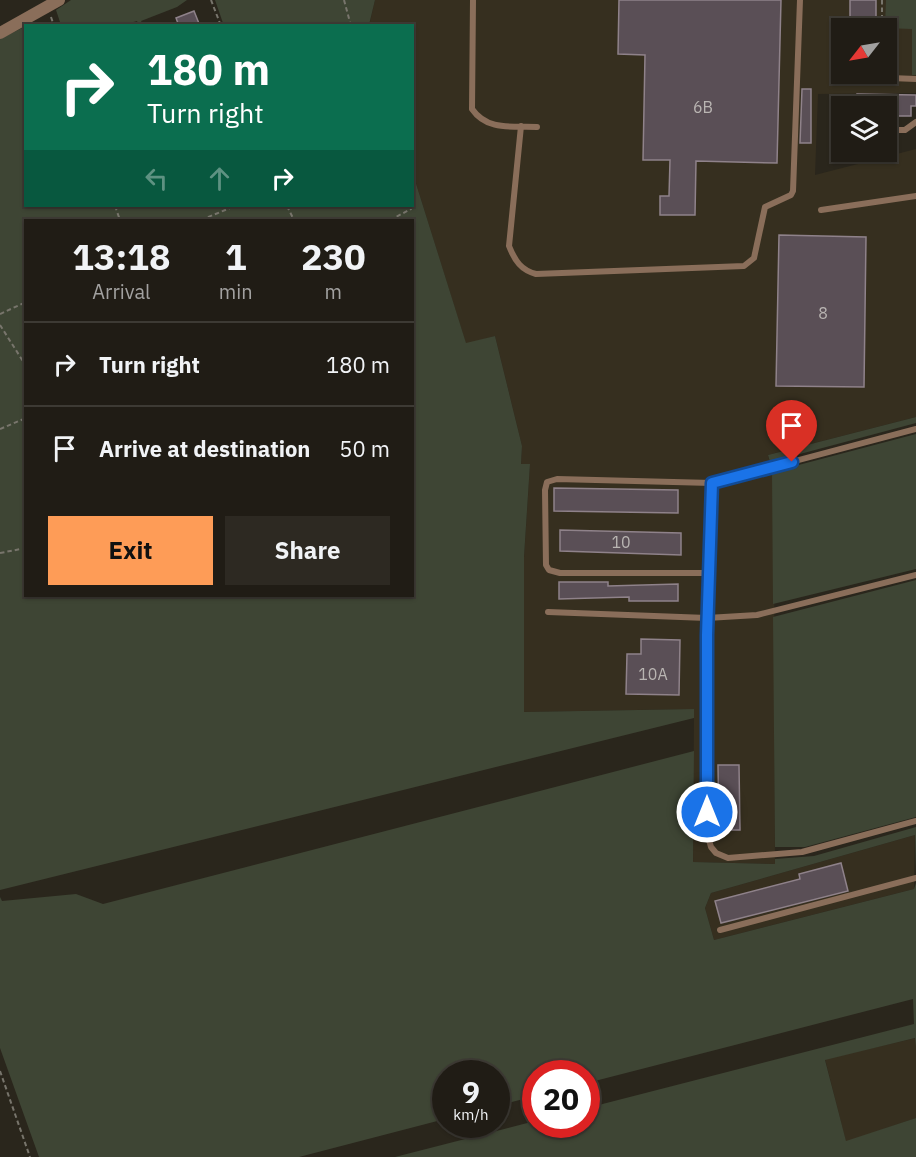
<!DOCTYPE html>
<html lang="en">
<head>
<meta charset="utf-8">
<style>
	:root { --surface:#201c15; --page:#2d2922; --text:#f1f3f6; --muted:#a2a1a0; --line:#3d3a34; --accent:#fe9c57 }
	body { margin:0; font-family:"IBM Plex Sans",sans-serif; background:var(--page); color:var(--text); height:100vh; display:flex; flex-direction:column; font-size:22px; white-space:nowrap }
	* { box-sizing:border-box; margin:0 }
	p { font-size:20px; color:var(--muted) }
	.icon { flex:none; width:33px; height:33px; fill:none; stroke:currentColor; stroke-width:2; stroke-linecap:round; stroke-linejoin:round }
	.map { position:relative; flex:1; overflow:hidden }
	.panel { position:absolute; left:24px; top:219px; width:390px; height:378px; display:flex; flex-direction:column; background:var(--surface); border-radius:0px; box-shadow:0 2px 4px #0004,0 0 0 2px var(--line) }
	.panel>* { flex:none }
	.guide { position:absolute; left:24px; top:24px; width:390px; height:183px; border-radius:0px; box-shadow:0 2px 4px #0004,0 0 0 2px var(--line); background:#0b6e4f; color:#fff; overflow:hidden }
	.needle { width:39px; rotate:239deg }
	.tools { position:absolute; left:831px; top:18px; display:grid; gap:12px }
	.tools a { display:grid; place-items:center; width:66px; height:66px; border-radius:0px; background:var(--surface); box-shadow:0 2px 4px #0004,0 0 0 2px var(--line); font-size:30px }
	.speed { position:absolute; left:432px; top:1060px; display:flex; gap:12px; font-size:30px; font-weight:700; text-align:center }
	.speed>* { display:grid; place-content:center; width:78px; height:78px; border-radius:50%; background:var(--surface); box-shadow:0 2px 4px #0004,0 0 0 2px var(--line); line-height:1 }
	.speed small { font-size:15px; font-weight:400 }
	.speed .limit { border:9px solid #d22; background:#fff; color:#111 }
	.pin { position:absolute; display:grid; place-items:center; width:51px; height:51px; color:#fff; margin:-62px -26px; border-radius:50% 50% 50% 0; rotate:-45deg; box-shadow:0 0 6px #0007 }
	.pin .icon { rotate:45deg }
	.me { position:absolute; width:66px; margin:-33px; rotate:0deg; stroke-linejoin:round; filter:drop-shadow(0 0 4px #0008) }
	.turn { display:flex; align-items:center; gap:21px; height:126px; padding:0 24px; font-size:27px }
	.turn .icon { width:78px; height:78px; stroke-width:2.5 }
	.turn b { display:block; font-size:42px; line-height:51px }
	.lanes { display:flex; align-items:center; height:57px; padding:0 24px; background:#0003; justify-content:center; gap:30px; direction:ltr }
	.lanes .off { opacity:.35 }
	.eta { display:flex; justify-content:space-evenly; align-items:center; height:102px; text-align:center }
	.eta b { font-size:36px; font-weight:700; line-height:42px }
	.primary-button { display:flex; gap:12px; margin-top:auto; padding:12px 24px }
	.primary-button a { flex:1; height:69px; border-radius:0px; background:var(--accent); color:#111; font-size:24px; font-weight:700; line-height:69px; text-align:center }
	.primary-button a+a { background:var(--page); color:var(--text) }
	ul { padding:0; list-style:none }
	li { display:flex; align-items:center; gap:18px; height:84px; padding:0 24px; border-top:2px solid var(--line) }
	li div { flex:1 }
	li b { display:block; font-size:22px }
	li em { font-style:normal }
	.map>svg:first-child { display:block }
</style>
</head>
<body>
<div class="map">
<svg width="916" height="1157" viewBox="0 0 916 1157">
	<rect width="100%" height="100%" fill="#2a261c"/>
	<path fill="#362f1f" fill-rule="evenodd" d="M375,0H916V93L818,94L815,175L916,149V417L768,455L774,479L775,864L693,862L694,709L524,712V557L530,465L521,464L522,446L495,336L466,344L413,174L412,26H369ZM842,28H886V74H842Z
		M915,835L914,889L714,940L705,908L711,893Z
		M916,1038V1118L846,1142L825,1059Z"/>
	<path fill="#3e4534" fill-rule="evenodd" d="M71,0H187L177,7L141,21L143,25H139L137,21L123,25H61L56,10Z
		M215,0H375L369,25L224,26Z
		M886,0H916V75H912V29L885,28Z
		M34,22L46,25L26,26V206H412L413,174L466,343L495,336L522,446L521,464H530L524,557V712L694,709V718L0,890V39ZM26,220H412V596H26Z
		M916,417V423L770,462L768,455Z
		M916,434V569L773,604L772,472Z
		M916,580V817L805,847H775L773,617Z
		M694,751L693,862L775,864V859L814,856L916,827V873L915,835L711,893L705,908L714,940L914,889L916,883V1047L915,1038L825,1060L846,1141L916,1118V1157H395L535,1121L536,1125H586L587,1108L914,1024L913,999L587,1083L586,1074H536L535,1096L497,1106L496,1074H446L445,1119L299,1157H39L0,1048V897L2,901L76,894L103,904Z"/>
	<path fill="#5a4f56" stroke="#8f828a" stroke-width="1.5" d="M619,0H781L777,163L696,161L695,215H660V196H669L670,160H643L645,55L618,54Z
		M850,0H876V28H850Z
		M194,11L200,26H179L176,18Z
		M802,89H811V143H800Z
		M857,94L916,95V106H911V116H886V106H856Z
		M830,108H842V132H830Z
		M779,235L866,237L864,387L776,386Z
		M554,488L678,490V513L554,511Z
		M560,530L681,533V555L560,551Z
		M559,582H608V586L678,584V601H629V597L559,599Z
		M641,639L680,640L679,695L626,694L627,654H641Z
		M718,765H739L740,830H719Z
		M841,863L848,891L721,923L715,901L800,879L799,874Z"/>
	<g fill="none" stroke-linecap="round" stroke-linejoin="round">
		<path stroke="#78756c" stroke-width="2" stroke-dasharray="4.5 3" stroke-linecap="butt" d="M211,0L221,26
			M344,0L351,26
			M882,0V28
			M51,17L54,26
			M115,206L120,220
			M287,206L294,220
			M201,220L235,206
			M390,220L411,209L410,206
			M0,314L26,302
			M0,325L26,366
			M0,429L26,418
			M0,553L26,548
			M0,1071L30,1157"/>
		<path stroke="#8a6e5a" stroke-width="6" d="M473,0L472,109C487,131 512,126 537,127
			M865,77L916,79
			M521,126L509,246C515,261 521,270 536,274L744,266L754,258L765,207L791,195L793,191L800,0
			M886,130H905L916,122
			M821,210L916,196
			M916,429L712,483L707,635V833L711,847L716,853L728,858L802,852L916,821
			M709,573H560L549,570L546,565L545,490L547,482L557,479L712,483
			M548,612L707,618L757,615L916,575
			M720,930L916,878"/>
		<path stroke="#8a6e5a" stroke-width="12" d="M0,33L59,0"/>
	</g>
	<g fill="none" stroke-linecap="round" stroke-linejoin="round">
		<g stroke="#114b97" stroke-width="15">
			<path id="route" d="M707,812V635L712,483L792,462"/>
		</g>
		<use href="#route" stroke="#1a73e8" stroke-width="10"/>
	</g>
	<g text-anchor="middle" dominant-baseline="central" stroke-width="6" stroke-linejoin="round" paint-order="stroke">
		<g font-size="16" fill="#b9b5b2">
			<text x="703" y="107">6B</text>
			<text x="823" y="313">8</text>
			<text x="621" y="542">10</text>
			<text x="653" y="674">10A</text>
		</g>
	</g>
</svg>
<div class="tools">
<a><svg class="needle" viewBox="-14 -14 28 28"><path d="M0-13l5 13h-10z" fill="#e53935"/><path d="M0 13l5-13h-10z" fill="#a2a1a0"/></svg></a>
<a><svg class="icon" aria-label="layers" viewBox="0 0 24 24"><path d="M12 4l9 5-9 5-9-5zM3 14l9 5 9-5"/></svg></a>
</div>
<div class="speed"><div>9<small>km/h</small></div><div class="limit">20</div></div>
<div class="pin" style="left:792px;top:462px;background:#d93025"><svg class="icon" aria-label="arrive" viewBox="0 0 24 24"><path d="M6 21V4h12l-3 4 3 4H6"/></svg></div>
<svg class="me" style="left:707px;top:812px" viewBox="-20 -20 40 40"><circle r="17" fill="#1a73e8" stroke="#fff" stroke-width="3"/><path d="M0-11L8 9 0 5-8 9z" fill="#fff"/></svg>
<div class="guide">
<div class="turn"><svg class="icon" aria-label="right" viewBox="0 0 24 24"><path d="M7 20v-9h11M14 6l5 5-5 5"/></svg><div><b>180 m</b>Turn right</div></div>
<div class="lanes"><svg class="icon off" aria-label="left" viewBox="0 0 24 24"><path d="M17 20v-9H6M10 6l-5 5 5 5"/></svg><svg class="icon off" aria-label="ahead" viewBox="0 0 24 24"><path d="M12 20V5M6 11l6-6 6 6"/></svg><svg class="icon" aria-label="right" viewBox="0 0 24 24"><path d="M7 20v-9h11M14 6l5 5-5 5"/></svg></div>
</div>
<section class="panel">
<div class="eta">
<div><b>13:18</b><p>Arrival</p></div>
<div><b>1</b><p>min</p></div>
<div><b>230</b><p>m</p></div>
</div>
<ul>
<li><svg class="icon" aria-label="right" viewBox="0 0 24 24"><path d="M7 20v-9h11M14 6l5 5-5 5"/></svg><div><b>Turn right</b></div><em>180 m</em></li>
<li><svg class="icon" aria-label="arrive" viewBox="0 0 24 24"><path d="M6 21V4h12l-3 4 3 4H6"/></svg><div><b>Arrive at destination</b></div><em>50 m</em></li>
</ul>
<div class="primary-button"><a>Exit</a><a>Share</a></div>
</section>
</div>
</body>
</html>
